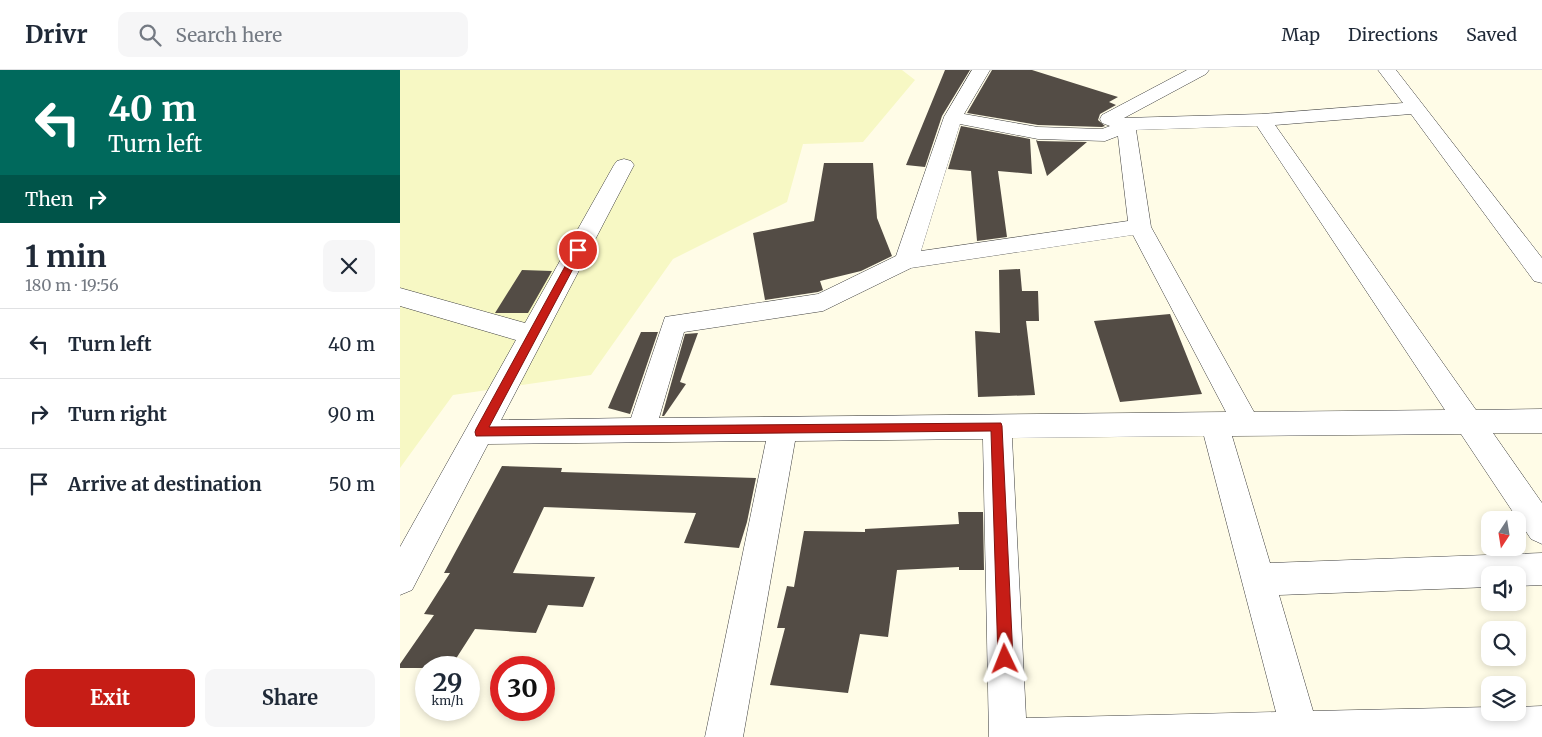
<!DOCTYPE html>
<html lang="en">
<head>
<meta charset="utf-8">
<style>
	:root { --surface:#fff; --page:#f6f6f7; --text:#1f2937; --muted:#747a83; --line:#e0e1e3; --accent:#c61d16 }
	body { margin:0; font-family:Merriweather,serif; background:var(--page); color:var(--text); height:100vh; display:flex; flex-direction:column; font-size:19px; white-space:nowrap }
	* { box-sizing:border-box; margin:0 }
	p { font-size:16px; color:var(--muted) }
	.icon { flex:none; width:28px; height:28px; fill:none; stroke:currentColor; stroke-width:2; stroke-linecap:round; stroke-linejoin:round }
	.map { position:relative; flex:1; overflow:hidden }
	.drawer { display:flex; flex-direction:column; background:var(--surface); width:400px }
	.drawer>* { flex:none }
	.hud { background:#00695c; color:#fff; overflow:hidden }
	.needle { width:32px; rotate:192deg }
	.buttons { position:absolute; left:1081px; top:441px; display:grid; gap:10px }
	.buttons a { display:grid; place-items:center; width:45px; height:45px; border-radius:10px; background:var(--surface); box-shadow:0 2px 8px #0003; font-size:25px }
	.speed { position:absolute; left:15px; top:586px; display:flex; gap:10px; font-size:25px; font-weight:700; text-align:center }
	.speed>* { display:grid; place-content:center; width:65px; height:65px; border-radius:50%; background:var(--surface); box-shadow:0 2px 8px #0003; line-height:1 }
	.speed small { font-size:12px; font-weight:400 }
	.speed .limit { border:8px solid #d22; background:#fff; color:#111 }
	.pin { position:absolute; display:grid; place-items:center; width:42px; height:42px; color:#fff; margin:-21px; border:2px solid #fff; border-radius:50%; box-shadow:0 1px 5px #0007 }
	.me { position:absolute; width:55px; margin:-28px; rotate:358deg; stroke-linejoin:round; filter:drop-shadow(0 0 4px #0008) }
	.turn { display:flex; align-items:center; gap:18px; height:105px; padding:0 25px; font-size:22px }
	.turn .icon { width:65px; height:65px; stroke-width:2.5 }
	.turn b { display:block; font-size:35px; line-height:42px }
	.then { display:flex; align-items:center; height:48px; padding:0 25px; background:#0003; gap:10px; font-size:19px }
	.round { display:grid; place-items:center; flex:none; width:52px; height:52px; border-radius:10px; background:var(--page) }
	.overview { display:flex; align-items:center; justify-content:space-between; height:85px; padding:0 25px }
	h1 { font-size:30px; font-weight:700; line-height:38px }
	.cta { display:flex; gap:10px; margin-top:auto; padding:10px 25px }
	.cta a { flex:1; height:58px; border-radius:10px; background:var(--accent); color:#fff; font-size:20px; font-weight:700; line-height:58px; text-align:center }
	.cta a+a { background:var(--page); color:var(--text) }
	ul { padding:0; list-style:none }
	li { display:flex; align-items:center; gap:15px; height:70px; padding:0 25px; border-top:1px solid var(--line) }
	li div { flex:1 }
	li b { display:block; font-size:19px }
	li em { font-style:normal }
	header { display:flex; align-items:center; gap:30px; box-sizing:border-box; height:70px; padding:0 25px; background:var(--surface); border-bottom:1px solid var(--line) }
	header strong { font-size:24px }
	nav { display:flex; gap:28px; margin-inline-start:auto; font-size:18px }
	.search { width:350px; height:45px; background:var(--page); display:flex; align-items:center; gap:12px; box-sizing:border-box; padding:0 18px; border-radius:10px; color:var(--muted); font-size:19px }
	main { display:flex; flex:1; min-height:0 }
	.map>svg:first-child { display:block }
</style>
</head>
<body>
<header>
<strong>Drivr</strong>
<div class="search"><svg class="icon" aria-label="search" viewBox="0 0 24 24"><circle cx="10" cy="10" r="6"/><path d="M15 15l6 6"/></svg>Search here</div>
<nav><a>Map</a><a>Directions</a><a>Saved</a></nav>
</header>
<main>
<section class="drawer">
<div class="hud">
<div class="turn"><svg class="icon" aria-label="left" viewBox="0 0 24 24"><path d="M17 20v-9H6M10 6l-5 5 5 5"/></svg><div><b>40 m</b>Turn left</div></div>
<div class="then">Then<svg class="icon" aria-label="right" viewBox="0 0 24 24"><path d="M7 20v-9h11M14 6l5 5-5 5"/></svg></div>
</div>
<div class="overview"><div><h1>1 min</h1><p>180 m · 19:56</p></div><a class="round"><svg class="icon" aria-label="close" viewBox="0 0 24 24"><path d="M6 6l12 12M18 6L6 18"/></svg></a></div>
<ul>
<li><svg class="icon" aria-label="left" viewBox="0 0 24 24"><path d="M17 20v-9H6M10 6l-5 5 5 5"/></svg><div><b>Turn left</b></div><em>40 m</em></li>
<li><svg class="icon" aria-label="right" viewBox="0 0 24 24"><path d="M7 20v-9h11M14 6l5 5-5 5"/></svg><div><b>Turn right</b></div><em>90 m</em></li>
<li><svg class="icon" aria-label="arrive" viewBox="0 0 24 24"><path d="M6 21V4h12l-3 4 3 4H6"/></svg><div><b>Arrive at destination</b></div><em>50 m</em></li>
</ul>
<div class="cta"><a>Exit</a><a>Share</a></div>
</section>
<div class="map">
<svg width="1142" height="667" viewBox="0 0 1142 667">
	<rect width="100%" height="100%" fill="#fffce7"/>
	<path fill="#f7f8c4" d="M0,0H502L515,10L463,72L403,74L387,132L273,189L191,305L53,325L0,398Z"/>
	<path fill="#534c45" d="M545,0H570L542,46L525,97L506,95Z
		M592,0H632L718,27L709,32L716,35L700,44L698,50L705,56L702,57L638,55L567,43Z
		M561,56L630,69L632,104L598,101L607,167L577,171L571,101L548,99Z
		M636,70L638,71L687,72L647,106Z
		M424,93H473L477,148L492,186L461,201L420,211L423,220L418,222L365,230L353,163L414,151Z
		M620,199L622,221H638L639,251H626L635,325L578,327L575,261L600,263L599,200Z
		M122,200L152,201L128,243H95Z
		M770,244L802,324L720,332L694,251Z
		M241,262H258L230,344L208,338Z
		M298,263L280,312L286,314L264,346H262L285,264Z
		M102,396L162,398L161,402L356,408L347,452L339,478L284,473L296,443L144,437L113,503L195,507L183,537L148,535L136,563L75,559L50,598H0V594L34,545L24,544L50,503H44Z
		M558,442H583L584,500H559V497L497,500L488,567L460,564L448,623L370,615L385,558H377L387,516L394,517L404,461L465,462V459L559,454Z"/>
	<g fill="none" stroke-linecap="round" stroke-linejoin="round">
		<g stroke="#3d3d3d" stroke-width="1">
			<path id="street" d="M572,0H590L564,44L638,57L702,59L710,56L702,53L700,49L702,45L787,0H809L806,4L724,48L862,44L1003,33L978,0H996L1142,188V213L1134,211L1011,44L875,55L1076,340L1142,339V363H1093L1142,433V474L1131,469L1061,364L832,366L870,493L1142,483V515L1118,516V505H1090V517L879,525L913,641L1090,637V642H1118V637L1142,636V667H589L583,369L395,371L343,667H305L366,371L88,374L12,520L0,525V477L116,270L0,236V218L125,253L214,95L217,91L224,89L231,91L234,95L101,350L231,348L265,247L418,224L496,186L544,47ZM560,54L638,69L705,71L718,66L728,151L521,181ZM857,56L1045,340L854,342L751,157L736,60ZM733,165L826,342L259,348L284,262L423,241L511,198ZM804,366L876,642L626,648L612,368Z"/>
		</g>
		<use href="#street" fill="#fff" fill-rule="evenodd"/>
	</g>
	<path fill="#c61d16" stroke="#81130e" d="M178,177L183,180L89,357L601,353L602,356L613,589L611,595L605,597L600,595L598,589L591,361L76,366L75,362L76,359L174,180Z"/>
</svg>
<div class="buttons">
<a><svg class="needle" viewBox="-14 -14 28 28"><path d="M0-13l5 13h-10z" fill="#e53935"/><path d="M0 13l5-13h-10z" fill="#747a83"/></svg></a>
<a><svg class="icon" aria-label="sound" viewBox="0 0 24 24"><path d="M4 9h4l5-4v14l-5-4H4zM17 9q2 3 0 6"/></svg></a>
<a><svg class="icon" aria-label="search" viewBox="0 0 24 24"><circle cx="10" cy="10" r="6"/><path d="M15 15l6 6"/></svg></a>
<a><svg class="icon" aria-label="layers" viewBox="0 0 24 24"><path d="M12 4l9 5-9 5-9-5zM3 14l9 5 9-5"/></svg></a>
</div>
<div class="speed"><div>29<small>km/h</small></div><div class="limit">30</div></div>
<div class="pin" style="left:178px;top:180px;background:#d93025"><svg class="icon" aria-label="arrive" viewBox="0 0 24 24"><path d="M6 21V4h12l-3 4 3 4H6"/></svg></div>
<svg class="me" style="left:605px;top:589px" viewBox="-20 -20 40 40"><path d="M0-17L14 15 0 8-14 15z" fill="#c61d16" stroke="#fff" stroke-width="4"/></svg>
</div>
</main>
</body>
</html>
